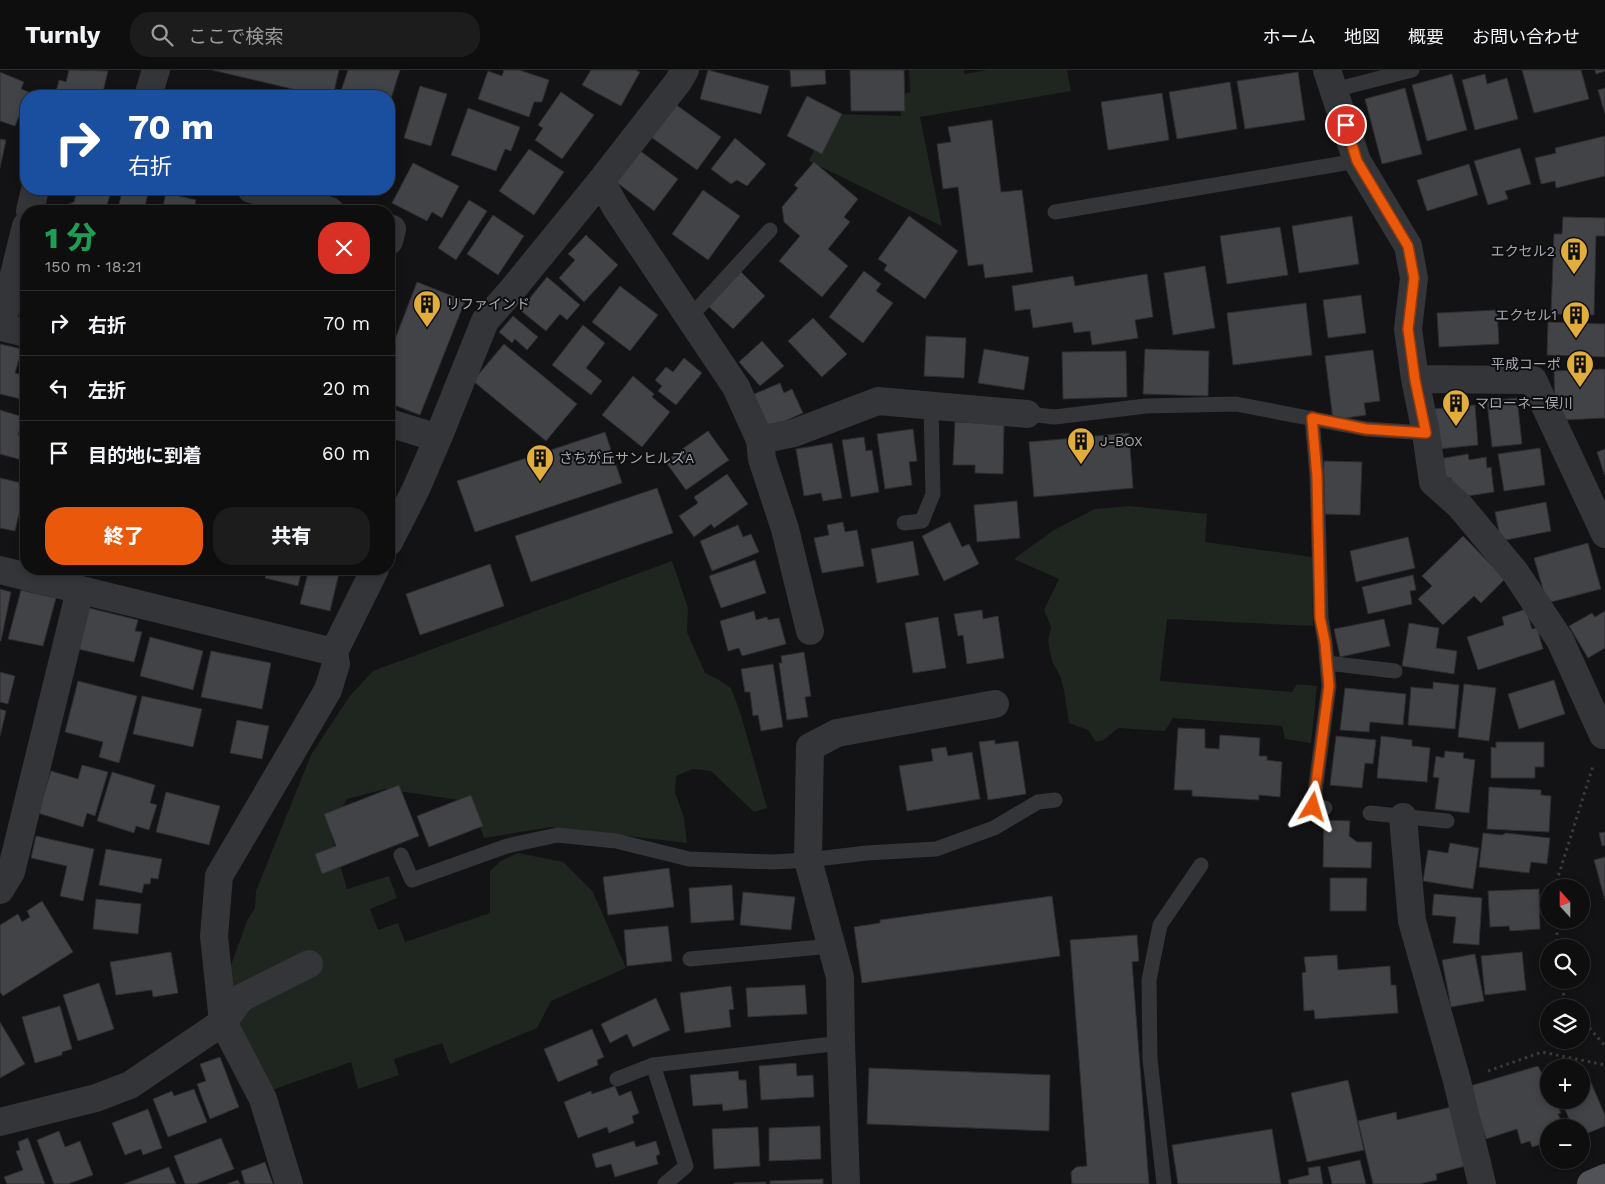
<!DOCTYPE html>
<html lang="ja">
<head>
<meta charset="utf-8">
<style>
	:root { --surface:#0e0e0f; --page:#1c1c1d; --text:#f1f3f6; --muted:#9b9c9e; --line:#2e2e2f; --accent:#ea580c }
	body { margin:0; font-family:"Work Sans","Noto Sans JP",sans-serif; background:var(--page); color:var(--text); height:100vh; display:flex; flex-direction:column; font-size:19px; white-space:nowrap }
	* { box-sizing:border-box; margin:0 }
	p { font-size:16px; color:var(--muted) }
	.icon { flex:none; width:28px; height:28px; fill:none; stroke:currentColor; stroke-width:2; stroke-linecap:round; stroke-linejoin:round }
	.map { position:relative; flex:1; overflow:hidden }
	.side { position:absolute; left:20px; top:135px; width:375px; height:370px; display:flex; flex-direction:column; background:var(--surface); border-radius:20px; box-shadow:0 2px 8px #0003,0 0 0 1px var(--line) }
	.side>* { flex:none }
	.banner { position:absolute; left:20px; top:20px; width:375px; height:105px; border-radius:20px; box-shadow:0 2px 8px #0003,0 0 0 1px var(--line); background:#1a4fa0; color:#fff; overflow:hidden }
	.needle { width:32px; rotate:339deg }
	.tools { position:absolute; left:1540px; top:809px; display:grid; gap:10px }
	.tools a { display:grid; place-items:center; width:50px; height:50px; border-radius:50%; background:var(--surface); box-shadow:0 2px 8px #0003,0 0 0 1px var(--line); font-size:25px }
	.pin { position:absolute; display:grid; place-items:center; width:42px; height:42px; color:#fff; margin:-21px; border:2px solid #fff; border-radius:50%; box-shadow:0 1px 5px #0007 }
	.me { position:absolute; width:55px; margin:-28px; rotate:7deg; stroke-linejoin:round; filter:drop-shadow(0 0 4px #0008) }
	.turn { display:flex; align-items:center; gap:18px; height:105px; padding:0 25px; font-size:22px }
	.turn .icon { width:65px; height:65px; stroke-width:2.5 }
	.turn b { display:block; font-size:35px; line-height:42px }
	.round { display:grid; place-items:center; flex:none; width:52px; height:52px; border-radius:20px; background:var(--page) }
	.summary { display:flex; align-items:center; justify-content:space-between; height:85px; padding:0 25px }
	h1 { font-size:30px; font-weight:800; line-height:38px; color:#1e9e55 }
	.primary-button { display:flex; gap:10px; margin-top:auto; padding:10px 25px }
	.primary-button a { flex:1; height:58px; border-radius:20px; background:var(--accent); color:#fff; font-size:20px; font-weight:800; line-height:58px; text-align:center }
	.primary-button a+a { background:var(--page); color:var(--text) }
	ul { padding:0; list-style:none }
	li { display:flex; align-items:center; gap:15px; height:65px; padding:0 25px; border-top:1px solid var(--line) }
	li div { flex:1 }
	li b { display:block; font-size:19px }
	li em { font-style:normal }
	header { display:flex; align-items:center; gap:30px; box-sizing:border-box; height:70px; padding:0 25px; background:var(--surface); border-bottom:1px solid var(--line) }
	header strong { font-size:24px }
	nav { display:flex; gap:28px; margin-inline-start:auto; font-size:18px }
	.search { width:350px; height:45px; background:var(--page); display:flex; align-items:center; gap:12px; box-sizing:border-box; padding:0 18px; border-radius:20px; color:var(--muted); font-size:19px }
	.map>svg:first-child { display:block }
</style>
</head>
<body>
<header>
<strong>Turnly</strong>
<div class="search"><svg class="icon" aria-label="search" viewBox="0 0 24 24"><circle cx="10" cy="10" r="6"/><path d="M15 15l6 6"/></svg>ここで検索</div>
<nav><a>ホーム</a><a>地図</a><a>概要</a><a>お問い合わせ</a></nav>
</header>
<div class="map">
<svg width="1605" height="1114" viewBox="0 0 1605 1114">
	<rect width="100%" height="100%" fill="#131214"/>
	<path fill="#1f2620" d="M909,0H964V4L988,0H1067L1071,21L920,47L942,156L809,91L831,44L901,46L898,25L910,22Z
		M1130,436L1207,444L1205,472L1312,487L1313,556L1167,549L1160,611L1292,622L1297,614L1317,616L1311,673L1285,669L1282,656L1173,648L1165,661L1118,658L1105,669L1096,672L1088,660L1069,653L1064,620L1060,606L1052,591L1048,571L1051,557L1044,540L1059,509L1014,489L1054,460L1095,439Z
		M672,491L688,538L687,562L705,603L719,610L731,618L741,645L767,738L754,742L711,701L693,699L676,706L675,722L684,748L687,773L551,757L484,768L472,732L385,719L347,729L330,760L347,819L389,806L397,828L370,839L378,860L398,853L405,872L490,843V801L501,791L518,783L563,792L593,822L626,898L551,931L537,958L450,994L442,973L394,989L399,1005L358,1019L351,992L269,1021L223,917L247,851L255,838L256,821L311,685L349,627L373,601Z"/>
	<path fill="#424347" stroke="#2d2d30" d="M69,0L108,1L102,26H55L59,10L66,12Z
		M212,0H339L333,26H322Z
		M348,0H400L389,35V26H346L340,24Z
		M504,0H519L549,10L542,32H534L529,47L478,29L488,1L502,6Z
		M591,0H635L640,2L621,36L582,15Z
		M708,0L769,16L761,44L700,29Z
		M790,0H825L826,14L791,17Z
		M850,0H904L905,41H851Z
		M1522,0H1581L1589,29L1534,43Z
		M1595,0H1605V1L1596,4Z
		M0,2L24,12L21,19L29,22L15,56L0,51Z
		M1298,2L1305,50L1245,59L1237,11Z
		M1452,4L1467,60L1427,71L1412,15Z
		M1485,4L1487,14L1507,8L1518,49L1475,60L1462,10Z
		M1230,12L1237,59L1177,69L1169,22Z
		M420,16L447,24L431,76L404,68Z
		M1405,18L1422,84L1382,94L1365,29Z
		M1605,18V44L1598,20Z
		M561,22L594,45L562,89L535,70L543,58L538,55Z
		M1162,23L1169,70L1108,80L1101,32Z
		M807,26L842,44L822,84L787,66Z
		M675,34L721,67L697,100L651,67Z
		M468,38L520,57L511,81L505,79L496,101L451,85Z
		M992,50L1001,122L1022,120L1033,202L985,208L983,194L968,196L958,117L943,119L937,74L951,72L948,57Z
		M26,61V81L21,80Z
		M1605,66V106L1556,118L1555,111L1541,114L1535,88L1556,83L1555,78Z
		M735,68L766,94L747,116L737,110L731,114L711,99Z
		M0,69L6,70L0,98Z
		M1520,78L1531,114L1505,121L1508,129L1488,135L1474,91Z
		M529,79L564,102L534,145L499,121Z
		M639,80L678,109L654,141L615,111Z
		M814,92L858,129L844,147L850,152L828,179L848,196L822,227L779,191L800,166L784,152L782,137L798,118L794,115Z
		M413,93L459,116L442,148L432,142L427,151L392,133Z
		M1469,94L1478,125L1427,141L1417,110Z
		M77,119H84L99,123L101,119H112L105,141H63L64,136L74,132Z
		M123,119H149L145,136L155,139L154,141H117Z
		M703,120L740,146L708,190L672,164Z
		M166,123L196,130L194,139L203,141H162Z
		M469,130L487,141L456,190L438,178Z
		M230,135L254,141H228Z
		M493,145L524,166L498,205L467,184Z
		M909,146L958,181L925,229L884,200L887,195L878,189Z
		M1352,146L1359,194L1299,203L1292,156Z
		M1563,147L1605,148V166H1596L1594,245L1551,244L1554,164H1562Z
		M1280,157L1288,205L1227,214L1220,166Z
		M586,165L618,195L584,232L559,208L575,190L568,184Z
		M1205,196L1215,258L1173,265L1164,203Z
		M739,200L765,226L733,259L706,234Z
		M864,201L881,214L876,221L893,233L863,273L829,247Z
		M1147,204L1153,247L1135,250L1138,268L1092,275L1090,261L1074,263L1072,252L1033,258L1030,239L1015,241L1012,216L1073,206L1075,216Z
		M547,207L580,235L567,250L560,244L546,261L520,240Z
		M417,212L465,231L420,345L389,333V285Z
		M620,216L658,245L630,281L592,252Z
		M1361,225L1366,263L1328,268L1323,230Z
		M1306,233L1312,285L1233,295L1227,243Z
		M1497,240L1499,274L1439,277L1437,243Z
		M513,246L538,267L527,280L515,269L512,273L499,262Z
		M813,248L847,284L822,307L788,271Z
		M1548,252L1605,254V287L1547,285Z
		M583,255L605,273L586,298L602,311L591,325L552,295Z
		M926,266L966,268L964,308L924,306Z
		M762,271L784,296L760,316L739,292Z
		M0,274L22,279L15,303L26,306V325L25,330L0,324Z
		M504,274L577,334L546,371L473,311Z
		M984,279L1029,287L1024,320L978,313Z
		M1145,279L1209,281L1208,326L1143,324Z
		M1373,280L1380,331L1364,333L1366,345L1333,350L1325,286Z
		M1126,281L1127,327L1063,329L1062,282Z
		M684,288L702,303L676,335L658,321L662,316L655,310L666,297L673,302Z
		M1605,299V348L1563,350L1562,335H1555L1554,301Z
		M633,306L654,324L652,327L670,342L642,377L602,345Z
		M780,313L784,323L792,319L803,343L767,359L752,325Z
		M1517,328L1522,374L1492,377L1487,331Z
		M1475,335L1478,375L1438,379L1434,339Z
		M0,340L23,347L18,365L26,368V375L22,390L0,384Z
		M955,352L1004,354L1003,404L975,403V395H953Z
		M913,359L917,391L909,392L912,415L885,419L877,364Z
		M708,361L729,390L686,420L665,391Z
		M605,362L622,413L475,462L457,411Z
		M1129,363L1133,418L1034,427L1029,372Z
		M864,367L866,381L872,380L879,422L851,427L842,370Z
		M832,373L842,428L823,431L821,423L804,426L796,379Z
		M389,375L395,377L389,402Z
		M1540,378L1545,415L1504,421L1498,384Z
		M1605,379V406L1597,382Z
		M1468,384L1469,390L1486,387L1487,398L1491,397L1494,422L1454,428L1451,408L1442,409L1439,389Z
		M1324,391L1362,392L1360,445L1322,444Z
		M727,404L748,434L714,458L711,454L694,467L679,446L698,433L694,427Z
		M0,408L26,414L15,461L0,458Z
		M657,418L673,463L531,512L515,466Z
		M1017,431L1020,468L977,472L974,435Z
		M1546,432L1551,461L1501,471L1495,442Z
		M843,452L845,462L857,460L864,496L822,503L814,468L829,465L827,455Z
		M950,452L962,477L969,474L979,494L944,511L922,466Z
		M738,455L743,467L751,464L759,482L712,501L700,471Z
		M1463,466L1505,509L1481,533L1474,526L1443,555L1418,529L1432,516L1422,506Z
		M1408,467L1415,498L1356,512L1350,481Z
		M913,471L919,505L877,513L871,479Z
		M1588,473L1601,519L1547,533L1534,488Z
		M755,490L766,523L721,538L709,506Z
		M490,494L504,536L420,565L406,524Z
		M229,499H258L256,505Z
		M267,499H302L298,516L265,508Z
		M309,499H340L330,541L300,534Z
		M1413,505L1416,520L1410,521L1412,534L1368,544L1362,517Z
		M0,519L11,522L1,571H0Z
		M21,520L56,528L43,576L8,569Z
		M89,538L138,550L135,561L142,562L134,592L78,579Z
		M1526,539L1532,559L1537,558L1543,579L1478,600L1467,567L1504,555L1502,547Z
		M982,540L983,549L998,546L1004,588L967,594L963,565L958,566L954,544Z
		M754,541L756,550L767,547L768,550L779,548L786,574L742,586L739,578L728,581L720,551Z
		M1605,541V578L1588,588L1569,556L1592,543L1595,547Z
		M938,547L946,598L913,603L905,553Z
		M1384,549L1390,576L1340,587L1334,559Z
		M1409,553L1439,558L1436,578L1457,581L1454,604L1402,596Z
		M150,567L203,581L193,620L140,606Z
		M211,581L271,593L262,639L201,627Z
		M804,582L811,626L805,627L808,647L787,650L779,593H782L781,586Z
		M773,594L783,657L761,661L758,645L753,646L750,622H745L741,599Z
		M0,602L15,606L8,634L0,632Z
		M1554,610L1565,644L1519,659L1508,624Z
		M78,611L137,626L119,693L99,687L103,672L65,662Z
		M1433,612L1459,615L1455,659L1408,655L1411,617L1433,619Z
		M1464,614L1496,618L1489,671L1458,667Z
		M1345,618L1406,624L1403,655L1370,652L1369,662L1340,660Z
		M142,626L202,639L193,677L133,664Z
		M0,639L6,641L0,666Z
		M237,650L269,656L262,689L230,683Z
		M1178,658L1205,659V678L1219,679L1220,665L1260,668L1259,686H1267V690L1282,692L1280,727L1259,725V730L1192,726V720H1174Z
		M1336,666L1376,670L1373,694L1365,693L1362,718L1330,715Z
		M1381,666L1412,670V676L1430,678L1427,712L1377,708Z
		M995,670V674L1018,671L1026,724L988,730L979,672Z
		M1496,672H1544V697H1535V708H1491V677L1496,678Z
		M946,677L948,686L972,682L980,729L907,741L899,696L933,691L931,679Z
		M1445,681L1464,683L1463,688L1475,690L1469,743L1435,739L1439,708L1433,707L1436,686L1444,688Z
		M82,695L108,702L95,746L87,743L83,757L38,743L51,701L78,709Z
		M112,702L155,715L150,733L157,735L149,760L136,756L134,763L97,751Z
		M399,715L419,766L322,804L315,784L336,776L324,744Z
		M1489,717L1541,720V725L1551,726L1549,762L1487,759Z
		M166,722L220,736L209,775L156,762Z
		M471,725L483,756L429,777L417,746Z
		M1324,750L1350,751L1349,766L1357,772H1372L1371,798L1323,797Z
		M1605,762V775L1602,776L1599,763Z
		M1483,763L1502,765L1506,763L1550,768L1547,794L1531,792L1529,803L1479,797Z
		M36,766L94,779L83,831L60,826L67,796L31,788Z
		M1450,773L1479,778L1473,819L1423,811L1428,780L1448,783Z
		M106,779L162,789L158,809L151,808L150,814H144L142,823L99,815Z
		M1605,787V830L1594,790Z
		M669,798L674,837L608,845L603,807Z
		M1330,808H1367L1366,841H1330Z
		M732,815L734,850L691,853L689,818Z
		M1539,819L1540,859L1510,861L1509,856L1490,857L1488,821Z
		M743,822L795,827L791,860L740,855Z
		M1434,824L1482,828L1479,875L1453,873L1456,847L1432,845Z
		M1052,826L1060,886L862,913L854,857L880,853V850Z
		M96,829L141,834L138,864L93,859Z
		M42,831L73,882L3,926L0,922V855L18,844L22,852L30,847L27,841Z
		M668,856L672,891L627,896L624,860Z
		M1137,865L1139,891L1132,892L1149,1114H1072L1071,1102L1076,1097L1087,1096L1070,870Z
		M171,882L178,923L153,927L152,920L116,925L110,892Z
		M1522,882L1526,920L1485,925L1481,886Z
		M1475,884L1484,931L1451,937L1442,890Z
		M1337,885L1338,900L1390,896L1391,915H1396L1398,943L1315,949L1314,940L1304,941L1302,903L1306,902L1304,887Z
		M99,913L114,959L78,971L63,925Z
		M805,915L807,944L748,947L746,918Z
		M731,916L734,939L729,940L731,957L685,963L680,923Z
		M656,928L670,960L633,977L627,964L610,973L601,954Z
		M60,936L72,979L62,982V985L35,993L22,947Z
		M0,952L25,994L0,1008Z
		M592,959L604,987L597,990L598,995L558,1012L544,979Z
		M220,987L239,1037L210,1049L197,1014L206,1011L200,994Z
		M796,993L797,1006L813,1005L814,1027L761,1030L759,996Z
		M1538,996L1549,1017V1030H1555L1561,1043L1558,1044L1565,1058H1549V1072L1532,1077L1530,1071L1521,1074L1517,1059L1486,1069L1470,1016Z
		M869,998L1050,1005L1049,1061L867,1054Z
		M738,1001L739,1010H746L748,1038L723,1041L722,1034L693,1036L690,1005Z
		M1589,1008L1605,1045V1056L1581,1066V1058H1573L1561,1030H1581V1011Z
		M1348,1010L1364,1080L1307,1092L1291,1023Z
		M615,1016L619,1026L631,1021L639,1043L632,1046L634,1053L609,1063L607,1057L578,1068L564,1032L591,1021L592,1024Z
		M194,1019L207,1052L168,1067L153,1029L172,1021L174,1026Z
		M1451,1037L1465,1096L1436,1104L1437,1110L1419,1114H1373L1358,1051L1396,1042L1397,1050Z
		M148,1039L162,1078L143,1085L141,1079L125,1085L112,1053Z
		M820,1056L821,1089L769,1091V1058Z
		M758,1057L760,1096L714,1099L712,1059Z
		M1272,1059L1281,1114H1178L1172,1075Z
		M59,1061L65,1077L80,1071L93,1105L68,1114H54L37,1070Z
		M28,1068L45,1114H7L4,1107L23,1100L16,1081L20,1080L18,1072Z
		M221,1068L234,1099L196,1114H185L174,1086Z
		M634,1071L636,1077L656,1071L660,1084L656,1086L658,1094L615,1107L611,1094L596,1098L592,1084Z
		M1360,1090L1366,1114H1332L1328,1097Z
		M265,1092L273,1114H245L241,1101Z
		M1320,1096L1323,1114H1289L1288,1110L1309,1105L1308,1098Z
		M169,1097L176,1114H124Z
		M823,1109V1114H770V1111Z
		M238,1110L240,1114H227Z
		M766,1112V1114H734V1113Z"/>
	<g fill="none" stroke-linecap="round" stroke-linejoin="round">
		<path stroke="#3a3b3f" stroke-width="3" stroke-dasharray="2.5 4" stroke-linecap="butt" d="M1557,818V810L1593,696
			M1557,878V850
			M1562,910L1564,928L1572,938
			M1581,948L1605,976
			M1488,1001L1542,982L1605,995"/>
		<path stroke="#343539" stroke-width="15" d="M1334,20L1412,0
			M1055,142L1357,91
			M689,248L770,160
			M1027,344L1055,347L1146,336L1236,334L1366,359L1426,363
			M1312,348L1317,406L1321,548L1325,572L1329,616L1313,737L1325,738
			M904,453L922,451L933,424L931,336
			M1327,593L1395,601
			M1370,743L1447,751
			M401,785L412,810L507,776L557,765L616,771L689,789L773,792L808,790L867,783L936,779L994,758L1038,732L1055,730
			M690,889L832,876
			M653,995L686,1096L665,1114
			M617,1009L653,995L841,973
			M1164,1114L1150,989L1149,910L1160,855L1201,795"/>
		<path stroke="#343539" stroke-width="28" d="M1327,0L1357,91L1408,176L1414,208L1408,259L1415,309L1426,363L1433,412L1460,436L1515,502L1560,570L1603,665
			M148,26L156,0
			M601,111L616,138L736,317L760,370L762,389L785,459L810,561
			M251,119L330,141
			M30,141L35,119
			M26,156L1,257L26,263
			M389,158L392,159L389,171
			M1415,309L1533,310L1605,464
			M389,353L438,368L485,251L513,219L601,111L678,12L685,0
			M760,370L794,363L878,331L1027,344
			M389,472L416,419L438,368
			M0,500L334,582L375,499
			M1403,747L1412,851L1457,1011L1482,1114
			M0,820L11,802L80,520
			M0,1052L96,1028L130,1015L223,952L241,928L309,894
			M289,1114L263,1029L223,952L214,866L219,806L328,620L336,594L334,582
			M846,1114L841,973L840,907L808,790L810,677L837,663L995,634"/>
		<path stroke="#505257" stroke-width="28" d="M1591,1114L1605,1108"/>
	</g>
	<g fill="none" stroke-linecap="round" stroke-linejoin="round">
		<g stroke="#983908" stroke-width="12">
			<path id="route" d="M1313,737L1329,616L1325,572L1320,548L1317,406L1312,348L1366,359L1426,363L1415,310L1408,259L1414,208L1408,176L1357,91L1346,55"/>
		</g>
		<use href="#route" stroke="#ea580c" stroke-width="9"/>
	</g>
	<defs>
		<g id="building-pin" transform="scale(1.4375)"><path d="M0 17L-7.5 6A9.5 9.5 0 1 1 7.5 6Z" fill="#e1ad3d" stroke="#0e0e0f"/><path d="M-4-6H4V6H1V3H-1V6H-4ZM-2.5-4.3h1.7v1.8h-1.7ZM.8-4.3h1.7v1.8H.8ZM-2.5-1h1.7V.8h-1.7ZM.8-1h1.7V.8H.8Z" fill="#111"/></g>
	</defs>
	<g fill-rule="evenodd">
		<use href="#building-pin" x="1574" y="181"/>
		<use href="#building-pin" x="427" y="234"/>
		<use href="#building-pin" x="1576" y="245"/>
		<use href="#building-pin" x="1580" y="294"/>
		<use href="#building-pin" x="1456" y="333"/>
		<use href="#building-pin" x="1081" y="371"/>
		<use href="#building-pin" x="540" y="388"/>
	</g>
	<g text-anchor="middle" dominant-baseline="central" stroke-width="4" stroke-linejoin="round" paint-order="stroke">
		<g font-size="14" fill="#a5a9b3" stroke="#0e0e0f" text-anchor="start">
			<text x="1555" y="181" text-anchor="end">エクセル2</text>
			<text x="446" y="234">リファインド</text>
			<text x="1557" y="245" text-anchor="end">エクセル1</text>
			<text x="1561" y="294" text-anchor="end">平成コーポ</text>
			<text x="1475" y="333">マローネ二俣川</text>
			<text x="1100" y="371">J-BOX</text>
			<text x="559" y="388">さちが丘サンヒルズA</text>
		</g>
	</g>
</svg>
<div class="tools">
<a><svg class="needle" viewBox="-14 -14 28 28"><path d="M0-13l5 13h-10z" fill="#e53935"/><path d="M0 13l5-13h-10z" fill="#9b9c9e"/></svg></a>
<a><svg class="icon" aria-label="search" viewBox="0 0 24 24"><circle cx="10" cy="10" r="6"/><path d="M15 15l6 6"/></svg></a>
<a><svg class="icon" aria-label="layers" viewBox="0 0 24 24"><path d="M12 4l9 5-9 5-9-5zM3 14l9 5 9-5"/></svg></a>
<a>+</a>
<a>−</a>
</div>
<div class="pin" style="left:1346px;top:55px;background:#d93025"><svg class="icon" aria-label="arrive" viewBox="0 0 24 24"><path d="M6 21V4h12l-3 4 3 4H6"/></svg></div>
<svg class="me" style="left:1313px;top:737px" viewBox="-20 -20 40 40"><path d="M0-17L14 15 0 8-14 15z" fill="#ea580c" stroke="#fff" stroke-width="4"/></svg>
<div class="banner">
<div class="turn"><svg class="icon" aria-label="right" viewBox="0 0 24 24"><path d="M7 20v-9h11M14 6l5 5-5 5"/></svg><div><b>70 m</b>右折</div></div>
</div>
<section class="side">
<div class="summary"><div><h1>1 分</h1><p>150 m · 18:21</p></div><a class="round" style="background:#d93025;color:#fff"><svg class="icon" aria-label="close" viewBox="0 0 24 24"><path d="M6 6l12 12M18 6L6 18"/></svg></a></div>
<ul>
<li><svg class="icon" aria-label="right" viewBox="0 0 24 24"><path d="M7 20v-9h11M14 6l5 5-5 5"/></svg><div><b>右折</b></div><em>70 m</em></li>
<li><svg class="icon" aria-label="left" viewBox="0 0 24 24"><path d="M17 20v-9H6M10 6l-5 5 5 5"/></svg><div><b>左折</b></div><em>20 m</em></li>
<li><svg class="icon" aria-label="arrive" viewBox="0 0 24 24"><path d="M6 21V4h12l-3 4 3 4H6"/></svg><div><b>目的地に到着</b></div><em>60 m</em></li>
</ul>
<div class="primary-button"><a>終了</a><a>共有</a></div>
</section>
</div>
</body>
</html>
